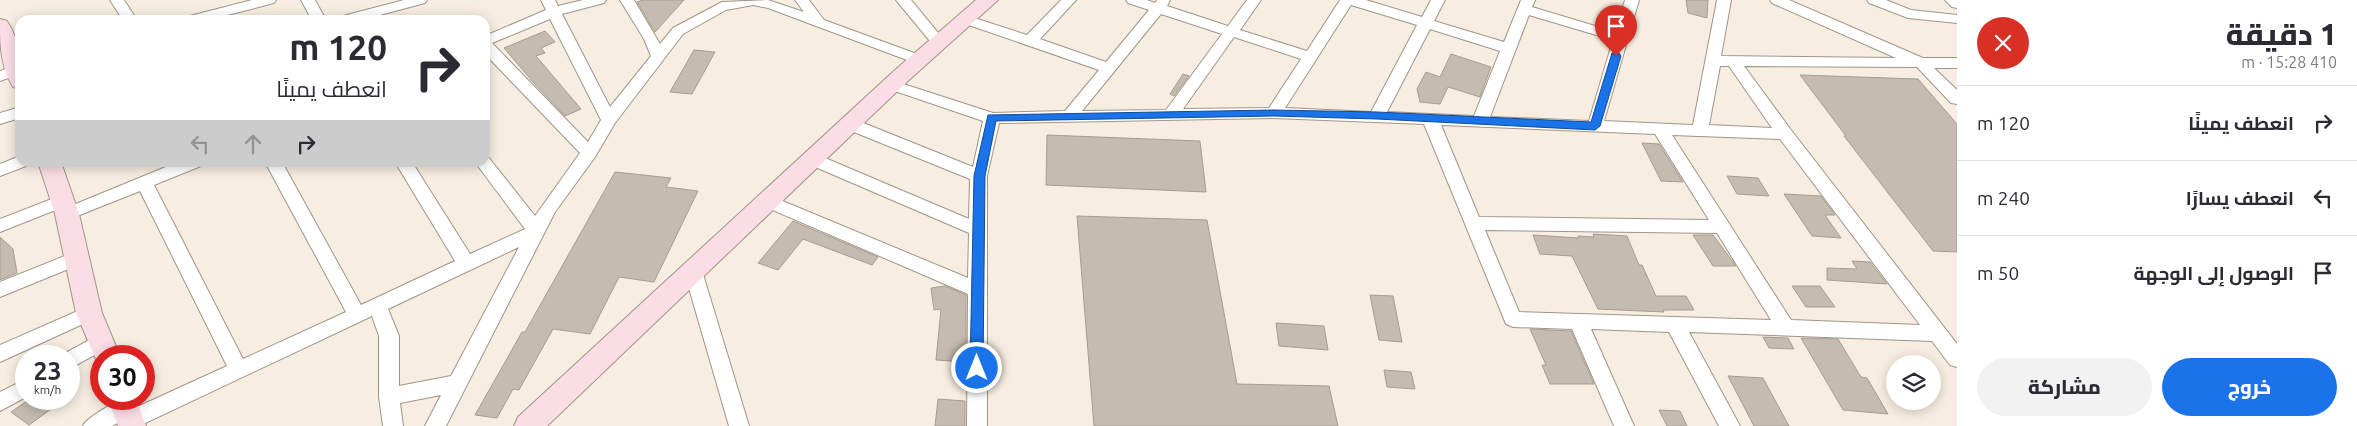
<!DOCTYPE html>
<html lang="ar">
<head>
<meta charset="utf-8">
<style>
	:root { --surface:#fff; --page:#f2f2f3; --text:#2b2b33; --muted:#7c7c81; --line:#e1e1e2; --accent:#1a73e8 }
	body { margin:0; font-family:Ubuntu,Cairo,sans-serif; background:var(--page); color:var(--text); direction:rtl; height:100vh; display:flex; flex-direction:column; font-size:19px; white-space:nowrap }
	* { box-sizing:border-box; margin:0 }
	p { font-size:16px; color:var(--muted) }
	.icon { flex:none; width:28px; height:28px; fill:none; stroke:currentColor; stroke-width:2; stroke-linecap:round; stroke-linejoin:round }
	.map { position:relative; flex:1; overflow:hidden; direction:ltr }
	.drawer { display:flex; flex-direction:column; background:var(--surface); width:400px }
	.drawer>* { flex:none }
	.hud { position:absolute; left:15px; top:15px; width:475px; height:152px; border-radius:15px; box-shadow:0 2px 12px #0003; direction:rtl; background:#fff; color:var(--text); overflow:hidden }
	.buttons { position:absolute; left:1886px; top:355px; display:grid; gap:10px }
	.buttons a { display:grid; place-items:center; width:55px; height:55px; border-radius:50%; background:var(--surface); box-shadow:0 2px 12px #0003; font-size:25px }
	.speed { position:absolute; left:15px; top:345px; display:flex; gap:10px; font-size:25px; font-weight:700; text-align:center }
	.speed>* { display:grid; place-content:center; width:65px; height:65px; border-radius:50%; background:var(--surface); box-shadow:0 2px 12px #0003; line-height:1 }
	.speed small { font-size:12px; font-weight:400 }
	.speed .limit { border:8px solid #d22; background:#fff; color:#111 }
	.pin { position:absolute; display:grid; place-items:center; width:42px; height:42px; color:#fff; margin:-51px -21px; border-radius:50% 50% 50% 0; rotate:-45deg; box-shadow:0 0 5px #0007 }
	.pin .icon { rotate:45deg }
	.me { position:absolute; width:55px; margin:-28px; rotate:0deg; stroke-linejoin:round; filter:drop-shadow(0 0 4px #0008) }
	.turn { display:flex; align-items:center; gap:18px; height:105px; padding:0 20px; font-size:22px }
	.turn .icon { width:65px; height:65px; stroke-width:2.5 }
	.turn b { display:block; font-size:35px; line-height:42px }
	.lanes { display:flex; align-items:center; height:48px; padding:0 20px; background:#0003; justify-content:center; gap:25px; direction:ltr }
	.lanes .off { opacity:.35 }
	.round { display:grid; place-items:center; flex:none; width:52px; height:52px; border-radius:26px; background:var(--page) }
	.head { display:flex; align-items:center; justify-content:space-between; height:85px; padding:0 20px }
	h1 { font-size:30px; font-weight:800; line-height:38px }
	.primary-button { display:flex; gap:10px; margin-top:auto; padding:10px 20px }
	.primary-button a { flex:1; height:58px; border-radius:30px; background:var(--accent); color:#fff; font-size:20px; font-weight:800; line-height:58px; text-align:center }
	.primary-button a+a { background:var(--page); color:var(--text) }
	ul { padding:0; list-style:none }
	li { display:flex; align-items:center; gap:15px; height:75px; padding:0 20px; border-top:1px solid var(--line) }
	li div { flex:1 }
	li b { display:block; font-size:19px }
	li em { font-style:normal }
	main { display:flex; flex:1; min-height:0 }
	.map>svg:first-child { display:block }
</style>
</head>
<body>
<main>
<section class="drawer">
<div class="head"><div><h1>1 دقيقة</h1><p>410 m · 15:28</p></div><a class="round" style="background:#d93025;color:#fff"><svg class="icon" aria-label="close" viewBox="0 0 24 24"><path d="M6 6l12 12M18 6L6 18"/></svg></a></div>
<ul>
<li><svg class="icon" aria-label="right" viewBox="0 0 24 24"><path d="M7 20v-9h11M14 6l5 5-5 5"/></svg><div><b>انعطف يمينًا</b></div><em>120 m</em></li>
<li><svg class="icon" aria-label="left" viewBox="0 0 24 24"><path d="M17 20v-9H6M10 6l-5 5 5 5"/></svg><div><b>انعطف يسارًا</b></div><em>240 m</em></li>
<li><svg class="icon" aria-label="arrive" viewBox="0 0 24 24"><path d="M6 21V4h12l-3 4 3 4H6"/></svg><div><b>الوصول إلى الوجهة</b></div><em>50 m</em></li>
</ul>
<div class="primary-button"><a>خروج</a><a>مشاركة</a></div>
</section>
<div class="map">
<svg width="1957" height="426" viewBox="0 0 1957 426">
	<rect width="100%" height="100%" fill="#f7ede0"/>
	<path fill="#c5bbae" stroke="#a69c90" d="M643,0H684L655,32L637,2Z
		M1686,0H1708L1707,18L1688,13Z
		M545,31L555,42L541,48L545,53L536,56L581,109L565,116L533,82L504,48Z
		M694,50L715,52L692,94L670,92Z
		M1451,54L1491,67L1480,97L1448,87L1440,104L1420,102L1417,89L1426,72L1440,77Z
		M1183,74L1189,76L1174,96L1170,94Z
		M1800,75L1918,79L1957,124V252L1933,251L1844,136H1846Z
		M1047,135L1200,141L1206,192L1046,185Z
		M1642,143L1659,144L1683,182L1661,181Z
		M615,172L671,178L666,187L698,191L654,282L619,277L590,334L553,329L519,390L513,389L497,418L475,415L522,332H525Z
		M1727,176L1758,178L1769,196L1737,194Z
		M1784,194L1821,196L1835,215H1825L1841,238L1812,236Z
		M1077,216L1207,220L1237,384L1329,386L1338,426H1094Z
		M793,221L878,257L872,265L803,239L778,270L758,263Z
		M1593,234L1627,236L1639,265H1642L1656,296H1686L1694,310H1663L1664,312L1598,309L1572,256L1540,254L1533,235L1579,238L1578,236L1594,237Z
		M1693,235H1713L1736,266H1713Z
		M0,237L13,249L17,273L0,280Z
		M1852,261L1870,262L1887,284L1827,280V268L1857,269Z
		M945,286L966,295V362L936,360L941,309L934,310L931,288Z
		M1792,286H1820L1835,307H1806Z
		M1370,295L1393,296L1402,342L1379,340Z
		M1276,323L1324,326L1328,350L1279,346Z
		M1530,329L1571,331L1594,384H1550L1542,365H1546Z
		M1763,337L1788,338L1794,349L1769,348Z
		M1801,338L1838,339L1861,377L1867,378L1888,414L1843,410Z
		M1384,370L1411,372L1415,389L1387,387Z
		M1728,376L1763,378L1789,426H1754Z
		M30,399H65L29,425L11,412Z
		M938,399L965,401V426H935Z
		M1659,410L1680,411L1687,426H1667Z"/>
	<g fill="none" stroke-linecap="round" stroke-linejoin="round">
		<g stroke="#9f9589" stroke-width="2">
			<path id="street" d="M110,0H124L137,20H123Z
				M252,0H276L274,3L208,20H184L186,17Z
				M301,0H315L326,20H312Z
				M404,0H427L425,3L361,20H337L339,17Z
				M541,0H555L558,6L583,0H606L604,3L562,14L610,107L651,56L644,39L620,0H634L660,44L673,28L722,2L768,0L804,12L795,0H809L824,20L925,57L928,60L925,63H915L768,8L753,5L726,10L683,34L615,123L595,157L555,212L446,426H425L441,395L400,403L403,426H383L379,397V336L372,316L139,426H124L121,421L112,426H83C86,418 115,401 124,400C126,400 131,402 132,403L135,408L227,366L140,191L67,220L61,218L58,214L61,210L178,162H203L201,166L154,185L243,359L346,312L265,162H282L361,305L455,261L395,162H412L470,254L525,229L475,162H485V157L489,158L535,216L580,153L485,54V36L546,10ZM550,19L601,120L588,142L492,43ZM519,247L451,376L399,386V336L388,309Z
				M896,0H911L944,40L946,43L944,46H934Z
				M1061,0H1076L1040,39L1106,62L1149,10L1128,3L1126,0H1147L1155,3L1157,0H1170L1167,6L1228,26L1247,0H1261L1240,30L1307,51L1340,0H1366L1422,17L1431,0H1445L1434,21L1504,42L1521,0H1535L1532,7L1615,32L1625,0H1639L1604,121L1693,125L1717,0H1731L1721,56L1896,58L1772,3L1770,0H1789L1923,58H1957V68H1934L1957,90V104L1951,103L1917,67L1744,66L1791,130L1957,344V367L1950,365L1932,341L1689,332L1740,426H1719L1669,332L1591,329L1634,426H1614L1572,329L1513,327L1506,324L1424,124L1274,118L999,123L987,176V426H967L968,294L761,205L758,201L761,197L767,195L773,197L968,278L969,233L806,163L804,159L806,155L812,153L818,155L969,219L970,179L844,128L842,124L844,120H856L973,167L983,121L886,88L883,85L886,82L891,80L993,113L1065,111L1099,70L960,22L958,19L965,15L1027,35ZM1351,5L1417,25L1371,112L1285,108ZM1161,14L1222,34L1166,110L1082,111ZM1529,15L1613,40L1589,121L1490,117ZM1430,29L1500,51L1474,116L1387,112ZM1234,37L1301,59L1269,108L1183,109ZM1720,66H1729L1772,128L1709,125ZM1441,125L1655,134L1709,220L1479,217ZM1672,135L1780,139L1920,325L1791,320ZM1485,230L1717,233L1771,320L1519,312Z
				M1867,0H1886L1911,10L1957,15V23L1908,18L1869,3Z
				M1945,0H1957V8L1952,7Z
				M16,65L20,66V74L0,81V71Z
				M20,107V118L0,124V113Z
				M20,156V162H28L26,166L0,176V164Z
				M62,195L68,197L71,201L68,205L0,232V219Z
				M77,251L83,253L86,258L83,263L0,297V282Z
				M693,264L700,266L702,271L749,426H729L684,271L686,266Z
				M89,306L96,308L99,313L96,318L0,362V345Z
				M102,333L109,335L112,341L109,347L69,369V356L62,355Z
				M26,379V397L0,411V392Z"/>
		</g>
		<g stroke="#9f9589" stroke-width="2">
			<path id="secondary" d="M976,0H998L909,80L547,426H514L518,417L895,70Z
				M0,19L7,21C21,41 20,65 20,89L13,87C0,66 0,43 0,19Z
				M38,162H61L79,214L102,313L120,356H101V365L98,364L76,313L55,214Z
				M108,399H136L146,426H118Z"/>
		</g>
		<use href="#street" fill="#fff" fill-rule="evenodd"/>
		<use href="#secondary" fill="#fbdde5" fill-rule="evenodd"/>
	</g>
	<path fill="#1a73e8" stroke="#114b97" d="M1612,53H1619L1621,56L1600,126L1595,130L1377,119L1274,116L996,121L985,176L983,368L981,371H972L970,368L974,176L988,115L1274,110L1377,112L1591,122Z"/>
</svg>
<div class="buttons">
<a><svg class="icon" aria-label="layers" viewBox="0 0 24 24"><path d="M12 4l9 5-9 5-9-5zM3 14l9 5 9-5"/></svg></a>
</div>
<div class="speed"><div>23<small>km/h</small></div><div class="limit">30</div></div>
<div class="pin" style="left:1616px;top:56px;background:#d93025"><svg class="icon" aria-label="arrive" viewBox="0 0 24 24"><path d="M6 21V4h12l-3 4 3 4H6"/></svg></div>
<svg class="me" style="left:977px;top:368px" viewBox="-20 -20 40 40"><circle r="17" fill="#1a73e8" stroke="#fff" stroke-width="3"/><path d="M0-11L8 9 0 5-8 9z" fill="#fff"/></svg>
<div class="hud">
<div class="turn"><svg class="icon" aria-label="right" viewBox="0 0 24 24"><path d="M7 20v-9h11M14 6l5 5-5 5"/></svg><div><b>120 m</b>انعطف يمينًا</div></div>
<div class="lanes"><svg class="icon off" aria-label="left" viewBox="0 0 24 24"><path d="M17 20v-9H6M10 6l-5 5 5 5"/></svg><svg class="icon off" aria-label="ahead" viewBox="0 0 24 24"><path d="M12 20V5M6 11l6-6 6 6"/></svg><svg class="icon" aria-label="right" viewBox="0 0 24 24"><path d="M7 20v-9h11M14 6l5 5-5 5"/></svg></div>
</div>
</div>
</main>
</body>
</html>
